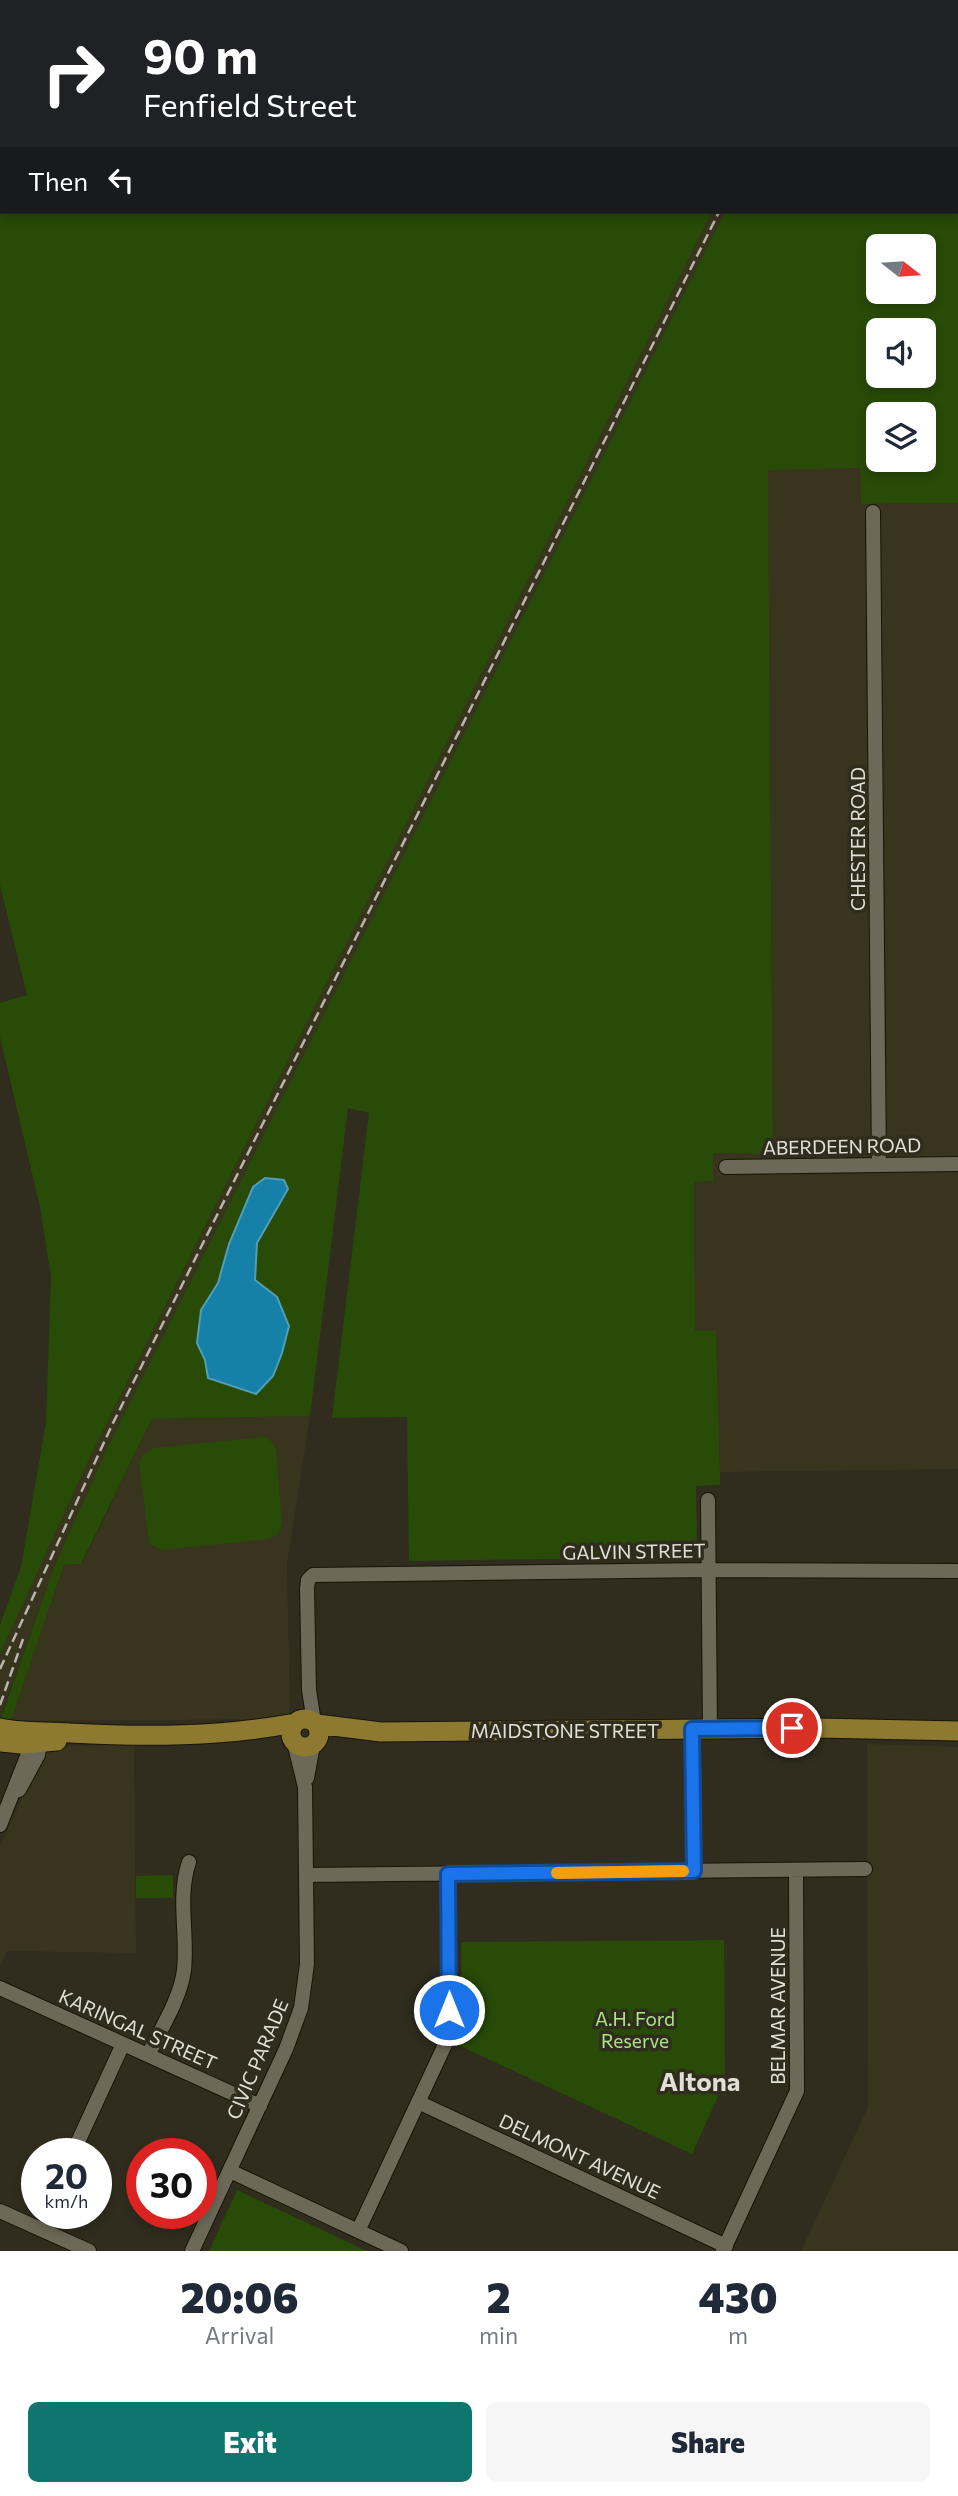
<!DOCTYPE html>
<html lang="en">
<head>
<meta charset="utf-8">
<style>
	:root { --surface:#fff; --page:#f6f6f7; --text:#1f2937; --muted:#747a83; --accent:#0f766e }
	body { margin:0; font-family:Commissioner,sans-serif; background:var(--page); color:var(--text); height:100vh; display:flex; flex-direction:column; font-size:26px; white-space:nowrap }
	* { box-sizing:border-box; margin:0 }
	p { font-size:23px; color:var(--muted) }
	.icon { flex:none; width:38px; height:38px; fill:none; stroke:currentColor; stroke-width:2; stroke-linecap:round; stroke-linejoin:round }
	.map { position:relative; height:2251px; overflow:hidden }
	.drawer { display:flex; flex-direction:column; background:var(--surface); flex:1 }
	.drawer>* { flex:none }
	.banner { position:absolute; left:0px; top:0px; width:959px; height:214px; box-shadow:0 4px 10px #0003; background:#202124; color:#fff; overflow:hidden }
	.needle { width:46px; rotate:107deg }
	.fabs { position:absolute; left:866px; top:234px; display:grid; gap:14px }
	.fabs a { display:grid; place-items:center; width:70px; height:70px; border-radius:10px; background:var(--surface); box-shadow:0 4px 10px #0003; font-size:35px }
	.speed { position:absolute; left:21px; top:2138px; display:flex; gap:14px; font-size:35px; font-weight:700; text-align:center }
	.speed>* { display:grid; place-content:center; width:91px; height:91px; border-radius:50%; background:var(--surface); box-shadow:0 4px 10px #0003; line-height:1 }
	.speed small { font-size:18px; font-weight:400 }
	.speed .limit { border:10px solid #d22; background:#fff; color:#111 }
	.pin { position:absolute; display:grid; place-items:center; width:60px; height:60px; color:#fff; margin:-30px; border:4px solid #fff; border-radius:50%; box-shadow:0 2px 7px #0007 }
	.me { position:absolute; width:77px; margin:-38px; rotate:0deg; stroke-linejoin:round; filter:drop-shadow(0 0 5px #0008) }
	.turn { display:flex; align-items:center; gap:24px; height:147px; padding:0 28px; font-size:32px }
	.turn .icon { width:91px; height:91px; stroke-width:2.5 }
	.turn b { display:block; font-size:49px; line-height:60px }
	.then { display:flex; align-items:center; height:66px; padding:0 28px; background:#0003; gap:14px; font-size:26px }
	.eta { display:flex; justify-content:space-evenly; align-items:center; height:119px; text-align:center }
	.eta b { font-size:42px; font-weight:800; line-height:49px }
	.action { display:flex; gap:14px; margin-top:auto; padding:14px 28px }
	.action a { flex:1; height:80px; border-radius:10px; background:var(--accent); color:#fff; font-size:28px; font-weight:800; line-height:80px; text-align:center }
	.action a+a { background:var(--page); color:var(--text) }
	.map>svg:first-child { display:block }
</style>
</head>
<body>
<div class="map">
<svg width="958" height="2251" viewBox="0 0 958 2251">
	<rect width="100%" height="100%" fill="#302d1e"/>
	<path fill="#39341e" d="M712,212H725L107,1449L54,1567L0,1718V1654L91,1455Z
		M860,468L862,504L958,503V1469L720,1472L716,1331H695L694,1182L713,1181V1153H773L768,469Z
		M310,1416L287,1564L290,1715L286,1719L11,1721L64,1565L82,1564L152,1419Z
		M134,1744L136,1953L7,1951L0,1967V1846L43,1752L51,1747Z
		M867,1744L958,1747V2251H801L868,2107Z"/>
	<path fill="#284b08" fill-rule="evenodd" d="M0,0H818L817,2H2V212H712L91,1455L0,1654V1625L21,1567L46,1423L51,1277L40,1207L0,1037V1003L27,995L0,885Z
		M832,0H958V503L861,504L860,468L768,470L773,1154L713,1153V1181L694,1182L695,1331H716L720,1472V1485L696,1486L697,1552L693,1557L409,1561L407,1417L332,1418L369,1113L348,1108L310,1416L152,1419L81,1564L64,1565L11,1721L1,1718L54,1567L107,1449L725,212H957V2H831ZM878,247H924V292H878ZM878,331H924V376H878ZM878,415H924V460H878Z
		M264,1437L271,1441L276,1450L282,1524L276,1536L268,1539L161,1550L149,1543L139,1463L142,1456L153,1448Z
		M173,1875V1898H136V1876Z
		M724,1940L725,2081L692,2154L460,2046L462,2031L461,1942Z
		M237,2190L367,2251H209Z"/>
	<path fill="#1581a9" stroke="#529eb6" stroke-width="2" d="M265,1178L284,1180L288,1189L257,1243L255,1280L277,1297L289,1326L282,1353L273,1376L256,1394L208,1378L205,1360L197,1343L201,1310L218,1283L229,1244L253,1187Z"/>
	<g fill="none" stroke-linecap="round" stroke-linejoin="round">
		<g stroke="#181507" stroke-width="16">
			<path id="minor" d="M873,512L879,1165
				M726,1167L958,1164
				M708,1500L710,1729
				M314,1722L309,1690L307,1589L308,1580L313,1575L708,1570L958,1571
				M692,1729L694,1871
				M307,1778L313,1745
				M19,1790L38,1755L40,1744
				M0,1825L32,1744
				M307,1875L865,1869
				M0,1988L260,2106
				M148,2055C160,2031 181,1997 184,1970C188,1934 177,1897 189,1862
				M418,2102L726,2246
				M77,2144L123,2044
				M230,2171L401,2251
				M0,2211L89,2251
				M358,2231L449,2036L448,1874
				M192,2251L286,2049L301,2008L307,1964L305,1787L294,1742
				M723,2251L797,2091L796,1870"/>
		</g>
		<g stroke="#181507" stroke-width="21">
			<path id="major" d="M291 1733a14 14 0 1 1 28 0a14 14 0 1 1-28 0Z
				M317,1724L381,1732L819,1728L958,1731
				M0,1728C22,1733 47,1731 70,1733C145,1737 221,1737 295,1723
				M0,1742L21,1744L57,1741"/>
		</g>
		<use href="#minor" stroke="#6d6958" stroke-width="14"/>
		<use href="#major" stroke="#8d7a30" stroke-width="19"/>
		<path stroke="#b9b7ab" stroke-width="2.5" stroke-dasharray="10 5" stroke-linecap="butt" d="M824,2L825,0
			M0,1669L112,1425L719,212
			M0,1705L23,1639"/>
	</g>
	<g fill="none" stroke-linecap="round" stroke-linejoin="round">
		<g stroke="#114b97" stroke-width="18">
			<path id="route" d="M449,2010L448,1874L694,1871L692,1729L792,1728"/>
		</g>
		<use href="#route" stroke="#1a73e8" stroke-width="12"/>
		<path stroke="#f59e0b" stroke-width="12" d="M557,1873L683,1871"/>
	</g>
	<g text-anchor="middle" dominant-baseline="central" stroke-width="7" stroke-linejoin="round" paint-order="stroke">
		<g font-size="19" fill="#e2e0d6" stroke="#302d1e">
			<text transform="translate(857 839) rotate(-90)">CHESTER ROAD</text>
			<text transform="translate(842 1146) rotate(-1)">ABERDEEN ROAD</text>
			<text transform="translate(634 1551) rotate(-1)">GALVIN STREET</text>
			<text x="565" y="1730">MAIDSTONE STREET</text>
			<text transform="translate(777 2006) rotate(-90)">BELMAR AVENUE</text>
			<text transform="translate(138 2029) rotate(24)">KARINGAL STREET</text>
			<text transform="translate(257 2059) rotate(-67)">CIVIC PARADE</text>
			<text transform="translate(580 2156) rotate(25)">DELMONT AVENUE</text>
		</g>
		<g font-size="19" fill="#abe585" stroke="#302d1e">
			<text x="635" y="2018">A.H. Ford<tspan x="635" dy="22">Reserve</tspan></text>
		</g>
		<g font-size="26" font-weight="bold" fill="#e2e0d6" stroke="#302d1e">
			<text x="700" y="2080">Altona</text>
		</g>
	</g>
</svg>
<div class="fabs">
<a><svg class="needle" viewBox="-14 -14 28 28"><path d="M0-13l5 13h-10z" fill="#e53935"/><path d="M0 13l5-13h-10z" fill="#747a83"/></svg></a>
<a><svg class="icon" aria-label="sound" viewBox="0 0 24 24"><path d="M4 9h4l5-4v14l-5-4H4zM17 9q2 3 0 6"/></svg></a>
<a><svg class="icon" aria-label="layers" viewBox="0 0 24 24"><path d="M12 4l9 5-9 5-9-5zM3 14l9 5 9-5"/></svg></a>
</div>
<div class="speed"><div>20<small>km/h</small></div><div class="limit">30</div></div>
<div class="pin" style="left:792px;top:1728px;background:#d93025"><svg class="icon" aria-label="arrive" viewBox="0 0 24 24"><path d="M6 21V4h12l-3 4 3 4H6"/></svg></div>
<svg class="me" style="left:449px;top:2010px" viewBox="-20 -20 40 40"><circle r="17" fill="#1a73e8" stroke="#fff" stroke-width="3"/><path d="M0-11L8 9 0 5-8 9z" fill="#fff"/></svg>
<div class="banner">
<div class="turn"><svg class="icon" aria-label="right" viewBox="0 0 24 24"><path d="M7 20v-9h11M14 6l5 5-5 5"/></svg><div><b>90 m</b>Fenfield Street</div></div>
<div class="then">Then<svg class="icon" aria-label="left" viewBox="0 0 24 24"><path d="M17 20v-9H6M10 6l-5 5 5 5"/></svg></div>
</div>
</div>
<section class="drawer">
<div class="eta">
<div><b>20:06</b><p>Arrival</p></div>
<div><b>2</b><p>min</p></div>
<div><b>430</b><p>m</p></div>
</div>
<div class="action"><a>Exit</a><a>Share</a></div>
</section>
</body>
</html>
